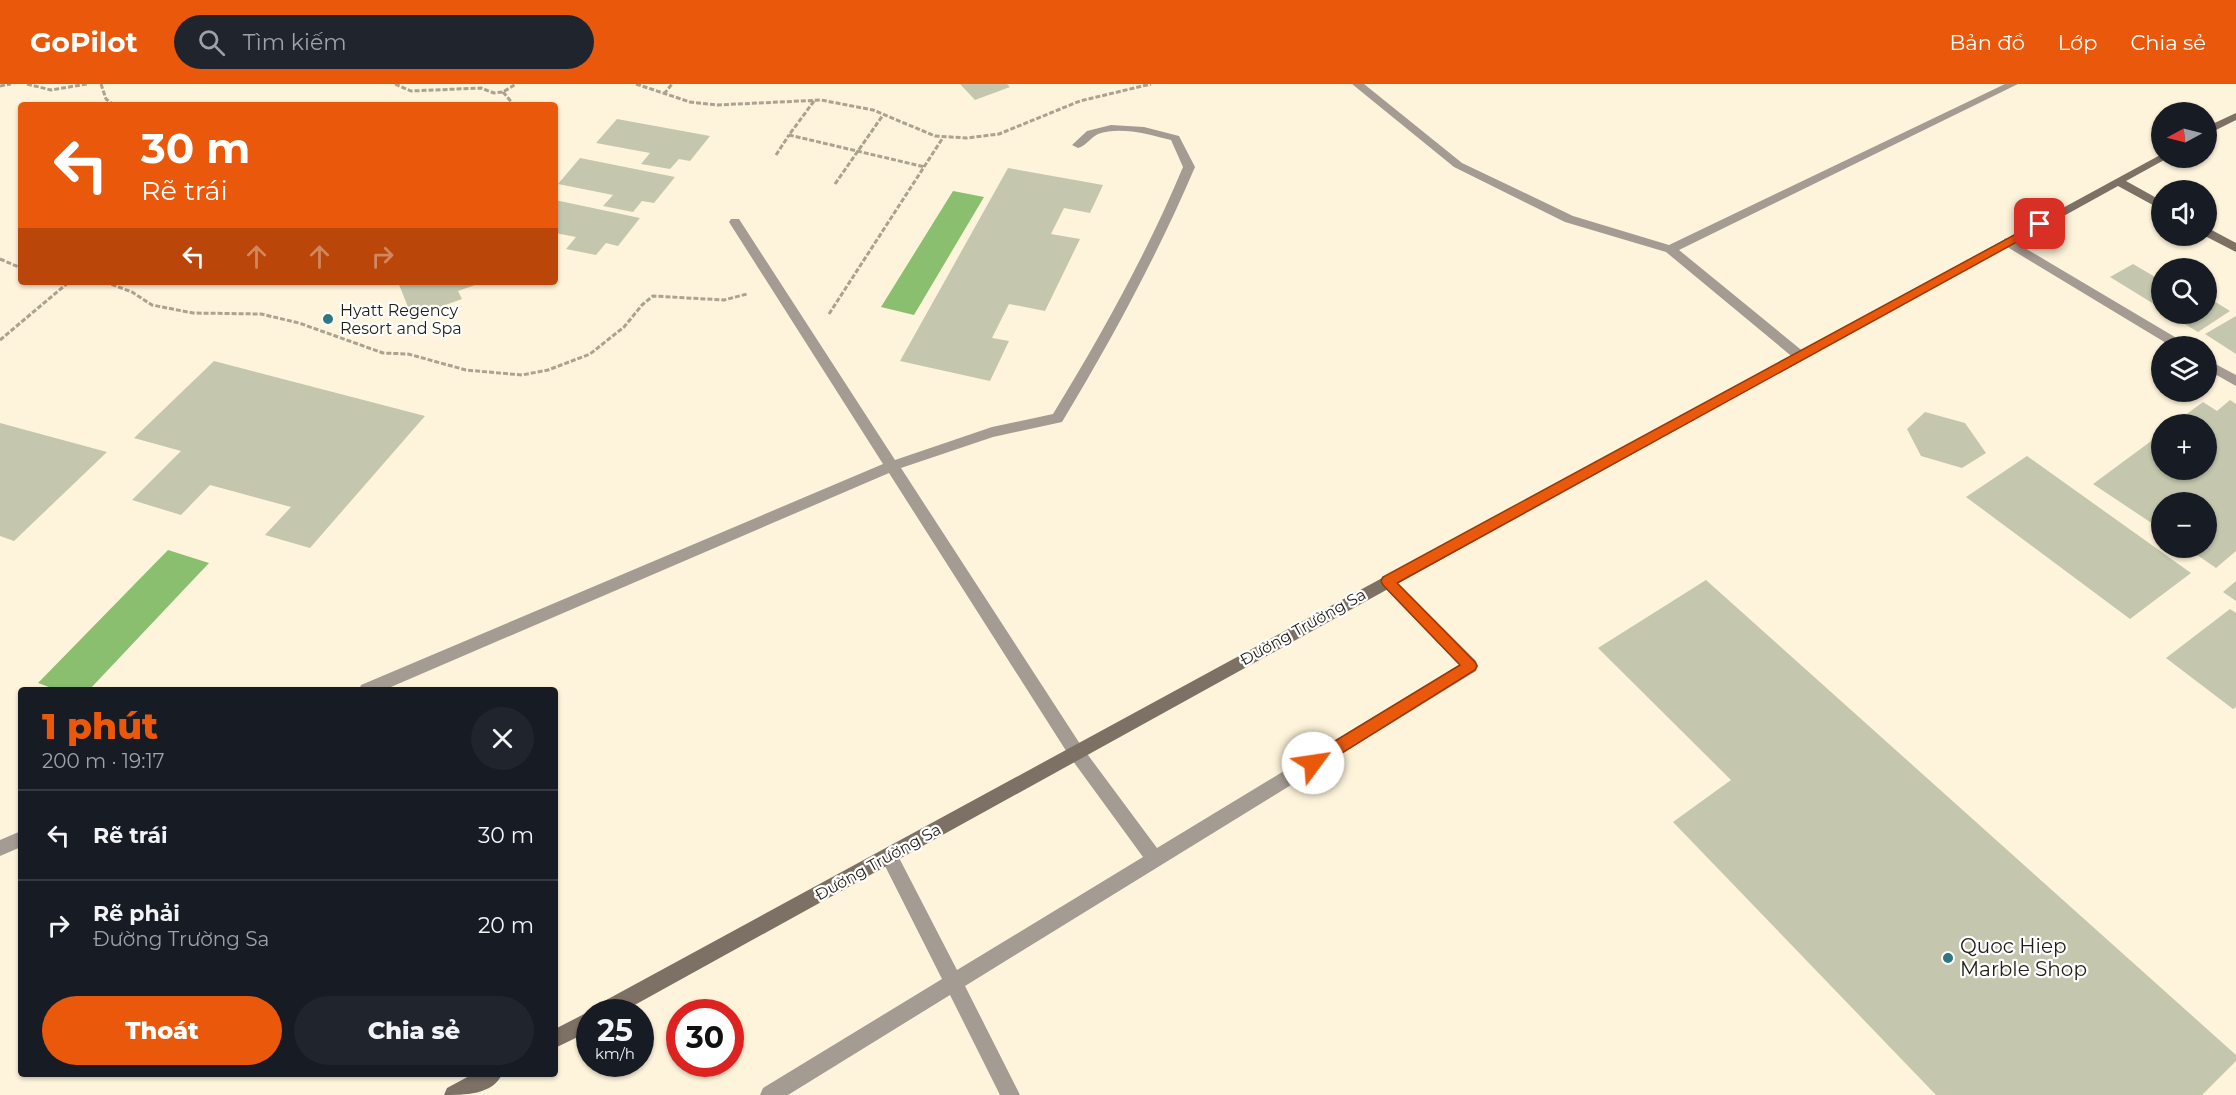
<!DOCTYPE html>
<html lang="vi">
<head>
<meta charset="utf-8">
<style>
	:root { --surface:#171b24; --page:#20242c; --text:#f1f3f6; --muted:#9ea1a6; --line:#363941; --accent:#ea580c }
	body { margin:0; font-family:Montserrat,sans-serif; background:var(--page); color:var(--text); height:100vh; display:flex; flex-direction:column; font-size:22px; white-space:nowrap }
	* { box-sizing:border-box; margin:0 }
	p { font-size:20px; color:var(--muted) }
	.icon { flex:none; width:33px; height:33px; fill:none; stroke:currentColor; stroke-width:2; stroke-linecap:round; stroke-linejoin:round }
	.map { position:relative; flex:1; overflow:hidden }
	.drawer { position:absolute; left:18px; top:603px; width:540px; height:390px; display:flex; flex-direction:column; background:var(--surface); border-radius:6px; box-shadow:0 2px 4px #0004 }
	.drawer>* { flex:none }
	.guide { position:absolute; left:18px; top:18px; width:540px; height:183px; border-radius:6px; box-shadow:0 2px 4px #0004; background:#ea580c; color:#fff; overflow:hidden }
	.needle { width:39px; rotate:263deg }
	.tools { position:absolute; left:2151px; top:18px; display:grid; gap:12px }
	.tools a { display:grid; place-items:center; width:66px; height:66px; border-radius:50%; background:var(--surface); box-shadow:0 2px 4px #0004; font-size:30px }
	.speed { position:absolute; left:576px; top:915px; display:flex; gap:12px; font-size:30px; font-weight:700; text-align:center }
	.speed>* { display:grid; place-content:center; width:78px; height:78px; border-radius:50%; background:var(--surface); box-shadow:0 2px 4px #0004; line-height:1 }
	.speed small { font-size:15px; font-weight:400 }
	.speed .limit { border:9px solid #d22; background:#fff; color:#111 }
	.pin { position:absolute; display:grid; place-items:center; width:51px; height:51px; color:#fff; margin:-26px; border-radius:12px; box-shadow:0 3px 9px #0006 }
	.me { position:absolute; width:66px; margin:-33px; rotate:59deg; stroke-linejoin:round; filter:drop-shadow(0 0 4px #0008) }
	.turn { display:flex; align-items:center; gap:21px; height:126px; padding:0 24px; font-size:27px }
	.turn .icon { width:78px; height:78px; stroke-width:2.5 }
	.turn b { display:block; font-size:42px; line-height:51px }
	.lanes { display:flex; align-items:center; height:57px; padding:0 24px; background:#0003; justify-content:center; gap:30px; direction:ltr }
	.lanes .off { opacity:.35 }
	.round { display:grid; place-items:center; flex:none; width:63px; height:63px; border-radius:32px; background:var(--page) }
	.headline { display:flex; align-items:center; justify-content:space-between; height:102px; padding:0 24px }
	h1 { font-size:36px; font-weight:800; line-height:45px; color:var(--accent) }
	.button { display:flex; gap:12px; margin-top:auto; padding:12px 24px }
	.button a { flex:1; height:69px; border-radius:36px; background:var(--accent); color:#fff; font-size:24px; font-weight:800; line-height:69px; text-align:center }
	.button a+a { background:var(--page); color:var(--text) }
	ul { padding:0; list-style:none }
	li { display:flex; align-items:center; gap:18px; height:90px; padding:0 24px; border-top:2px solid var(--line) }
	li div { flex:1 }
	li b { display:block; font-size:22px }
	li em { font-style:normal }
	header { display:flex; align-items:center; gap:36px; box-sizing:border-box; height:84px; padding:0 30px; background:var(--accent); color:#fff }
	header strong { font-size:28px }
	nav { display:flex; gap:33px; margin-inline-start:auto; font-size:21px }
	.search { width:420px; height:54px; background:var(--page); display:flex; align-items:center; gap:15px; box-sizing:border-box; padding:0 21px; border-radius:33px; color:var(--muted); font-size:22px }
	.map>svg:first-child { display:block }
</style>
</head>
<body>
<header>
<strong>GoPilot</strong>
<div class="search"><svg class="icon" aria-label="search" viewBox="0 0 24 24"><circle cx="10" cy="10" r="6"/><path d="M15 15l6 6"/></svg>Tìm kiếm</div>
<nav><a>Bản đồ</a><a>Lớp</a><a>Chia sẻ</a></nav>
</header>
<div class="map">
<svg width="2236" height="1011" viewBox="0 0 2236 1011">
	<rect width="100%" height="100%" fill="#fef4db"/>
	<path fill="#8abf6f" d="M953,107L984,113L914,231L881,223Z
		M168,466L209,479L89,606H57L38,599Z"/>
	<path fill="#c4c7ae" d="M960,0H1007L1010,3L975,16Z
		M617,35L710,52L690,77L679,75L670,85L641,80L650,69L596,59Z
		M580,74L675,93L654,119L642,117L633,128L603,122L613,111L558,100Z
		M1008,84L1103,101L1090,129L1064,124L1051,150L1080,155L1045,227L1009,220L992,254L1009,257L990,297L900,277Z
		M555,116L640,134L618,162L606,159L596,171L566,165L576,153L555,149Z
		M2133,180L2162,197V225L2110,193Z
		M398,198H477L478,200L458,207L462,215L412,233Z
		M2206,212L2230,227L2198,248L2168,230H2206Z
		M2236,232V270L2205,250Z
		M214,277L425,332L310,464L265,451L291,423L210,401L181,431L132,416L181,367L134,354Z
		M2230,316L2236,320V467L2216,484L2187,464H2206V418H2162V446L2093,400L2162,349V386H2206V340H2173L2203,318L2217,327Z
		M1925,328L1965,339L1986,369L1962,384L1921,372L1907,345Z
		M0,339L107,368L14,457L0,452Z
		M2027,372L2191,489L2130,535L1966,413Z
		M1706,496L2236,971V977L2202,1011H1936L1673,738L1731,696L1598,564Z
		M2236,497V517L2223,508Z
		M2230,525L2236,529V623L2233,625L2166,574Z"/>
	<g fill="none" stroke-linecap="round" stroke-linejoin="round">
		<path stroke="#aba390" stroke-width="3" stroke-dasharray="5 2" stroke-linecap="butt" d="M27,0L51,6L87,0
			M101,0L106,15L114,21
			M395,0L411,7L481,4L494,9L503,8L516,0
			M636,0L690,18L717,21L821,16L873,26L935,52L967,54L999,50L1080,17L1151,0
			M0,2L11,0
			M503,8L514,21
			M664,10L672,0
			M814,17L789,51L925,83
			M776,71L789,51
			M835,100L883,31
			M0,175L21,184
			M105,198L132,208L152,221L193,229L261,230L299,239L383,269L408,270L466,286L522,291L548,286L590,270L624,243L642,221L653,212L724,216L747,210
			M829,230L944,52
			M0,256L69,198"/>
		<path fill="#a49b93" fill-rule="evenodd" d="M1352,0H1364L1462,79L1573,132L1669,161L2005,0H2018L1679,166L1805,269L1806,272L1805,275H1795L1666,168L1565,138L1454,83Z
			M1111,41L1144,43L1179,52L1195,83C1157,172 1112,255 1062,338L993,353L901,384L1082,663L1084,668L1082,673L1076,675L1070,673L889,389L384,606H359L361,601L883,380L729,138L731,135H739L895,376L992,343L1053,330C1102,250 1147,169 1183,83L1171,56C1148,50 1120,42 1098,50C1090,54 1086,62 1078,64L1072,61L1087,47Z
			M2008,154L2185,259L2186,262H2171L2004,161V155Z
			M2206,275L2236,291V302L2206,285Z
			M21,747V763L0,772V756Z"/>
		<path fill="#a49b93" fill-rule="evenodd" d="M1387,491L1392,493L1476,577L1478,582L1476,587L965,902L1020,1011H1000L950,911L788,1011H760L763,1004L942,895L883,778L880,772L883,766L889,764L895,766L957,886L1143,773L1070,673L1068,668L1070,663L1076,661L1082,663L1157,764L1459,581L1382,501L1380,497L1382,493Z"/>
		<path fill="#7d7065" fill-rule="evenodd" d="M2236,29V36L2206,51V43Z
			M2162,70V74H2167L2166,75L2126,97L2162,117V126L2118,102L622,928H595L597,921Z
			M2206,143L2236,159V168L2205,152Z
			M590,927L595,928H590V947L555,964V945Z
			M473,990H502C493,1011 464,1011 444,1011L447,1004Z"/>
	</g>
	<path fill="#ea580c" stroke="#983908" stroke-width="1.5" d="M2040,137L2044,138V143L1397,499L1475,578L1477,582L1475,586L1318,684L1313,686L1307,684L1305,679L1307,674L1460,581L1383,501L1381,497L1383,493Z"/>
	<g fill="#307881" stroke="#fff" stroke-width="2">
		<circle cx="328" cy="235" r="6"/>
		<circle cx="1948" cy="874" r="6"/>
	</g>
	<g text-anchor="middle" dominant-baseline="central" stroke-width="4.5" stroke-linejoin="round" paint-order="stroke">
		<g font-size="16" fill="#211e15" stroke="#fff" text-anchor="start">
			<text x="340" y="226">Hyatt Regency<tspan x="340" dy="18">Resort and Spa</tspan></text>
		</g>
		<g font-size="16" fill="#211e15" stroke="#fff">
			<text transform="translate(1303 543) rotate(-29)">Đường Trường Sa</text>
			<text transform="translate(878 778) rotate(-29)">Đường Trường Sa</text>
		</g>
		<g font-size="20" fill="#211e15" stroke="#fff" text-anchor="start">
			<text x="1960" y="862">Quoc Hiep<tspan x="1960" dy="23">Marble Shop</tspan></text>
		</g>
	</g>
</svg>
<div class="tools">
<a><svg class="needle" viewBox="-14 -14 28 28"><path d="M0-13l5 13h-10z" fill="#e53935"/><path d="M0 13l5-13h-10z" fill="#9ea1a6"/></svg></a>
<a><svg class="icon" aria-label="sound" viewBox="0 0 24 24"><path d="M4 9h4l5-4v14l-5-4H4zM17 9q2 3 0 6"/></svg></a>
<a><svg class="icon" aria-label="search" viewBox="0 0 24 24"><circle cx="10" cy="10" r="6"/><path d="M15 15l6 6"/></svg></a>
<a><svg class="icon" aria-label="layers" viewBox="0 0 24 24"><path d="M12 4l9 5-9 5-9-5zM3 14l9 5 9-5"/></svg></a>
<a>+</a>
<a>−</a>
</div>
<div class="speed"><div>25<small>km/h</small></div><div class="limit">30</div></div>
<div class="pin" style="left:2040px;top:140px;background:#d93025"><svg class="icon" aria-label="arrive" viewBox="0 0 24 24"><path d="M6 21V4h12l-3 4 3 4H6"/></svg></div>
<svg class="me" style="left:1313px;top:679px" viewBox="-20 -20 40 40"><circle r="19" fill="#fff"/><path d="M0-13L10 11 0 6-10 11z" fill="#ea580c"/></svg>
<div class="guide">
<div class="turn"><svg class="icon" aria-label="left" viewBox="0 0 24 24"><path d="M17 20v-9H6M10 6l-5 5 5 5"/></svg><div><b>30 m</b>Rẽ trái</div></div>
<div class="lanes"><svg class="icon" aria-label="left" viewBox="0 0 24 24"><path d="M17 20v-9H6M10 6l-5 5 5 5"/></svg><svg class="icon off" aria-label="ahead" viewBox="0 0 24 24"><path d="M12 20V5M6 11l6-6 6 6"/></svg><svg class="icon off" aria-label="ahead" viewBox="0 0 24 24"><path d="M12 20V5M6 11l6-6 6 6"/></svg><svg class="icon off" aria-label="right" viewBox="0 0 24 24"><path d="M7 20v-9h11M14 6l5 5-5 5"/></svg></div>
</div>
<section class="drawer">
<div class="headline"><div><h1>1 phút</h1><p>200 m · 19:17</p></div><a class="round"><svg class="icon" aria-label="close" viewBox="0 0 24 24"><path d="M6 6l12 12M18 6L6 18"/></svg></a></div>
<ul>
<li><svg class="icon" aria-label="left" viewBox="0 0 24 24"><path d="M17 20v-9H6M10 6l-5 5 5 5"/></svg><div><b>Rẽ trái</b></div><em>30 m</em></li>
<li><svg class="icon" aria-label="right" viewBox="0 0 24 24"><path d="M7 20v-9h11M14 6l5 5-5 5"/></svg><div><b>Rẽ phải</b><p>Đường Trường Sa</p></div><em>20 m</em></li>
</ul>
<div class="button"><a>Thoát</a><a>Chia sẻ</a></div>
</section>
</div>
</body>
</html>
